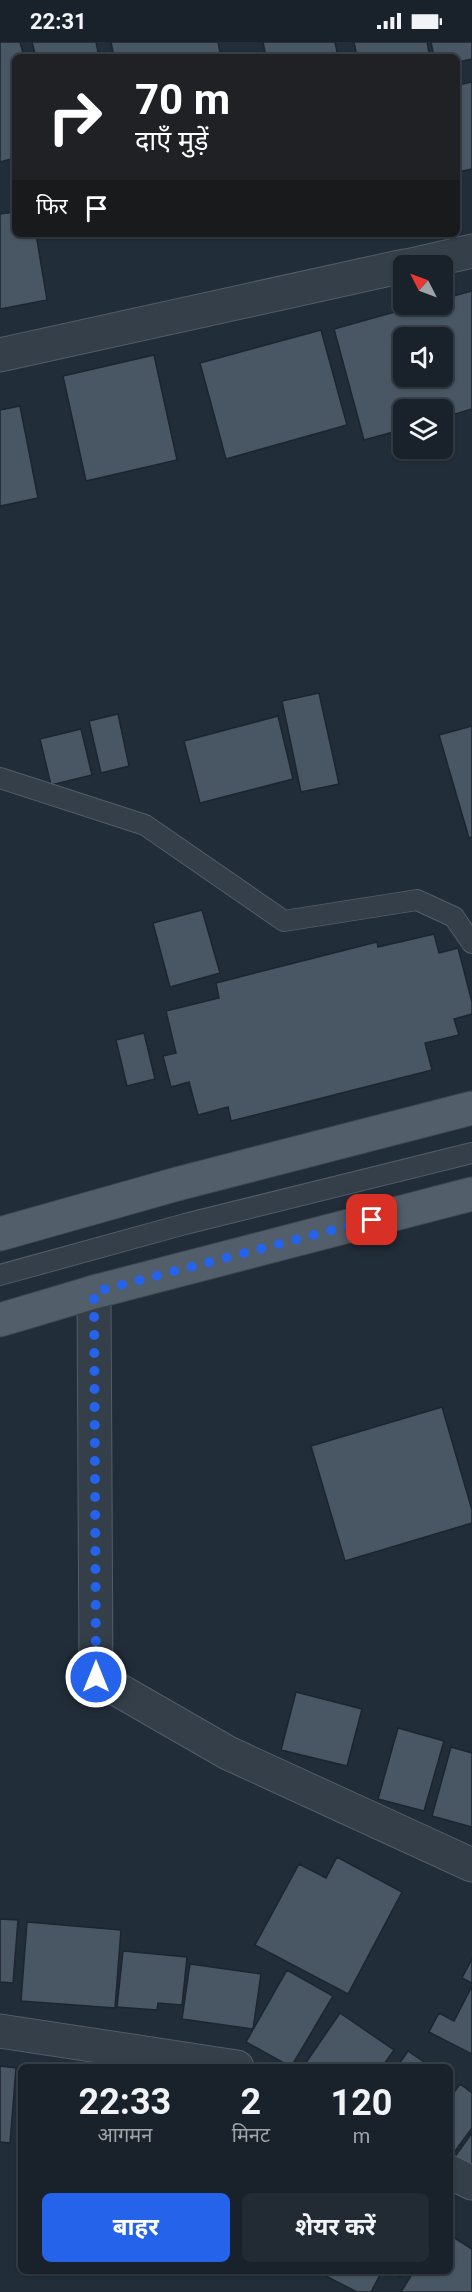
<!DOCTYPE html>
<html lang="hi">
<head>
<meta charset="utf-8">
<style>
	:root { --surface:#19222b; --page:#222a33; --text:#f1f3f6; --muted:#9fa4a9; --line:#373f47; --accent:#2563eb }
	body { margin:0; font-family:Roboto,"Noto Sans Devanagari",sans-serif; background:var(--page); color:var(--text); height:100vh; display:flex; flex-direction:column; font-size:22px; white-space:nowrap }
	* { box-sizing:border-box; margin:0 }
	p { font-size:20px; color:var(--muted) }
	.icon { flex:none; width:33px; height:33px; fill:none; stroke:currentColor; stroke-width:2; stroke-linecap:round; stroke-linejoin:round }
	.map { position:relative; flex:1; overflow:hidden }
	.sheet { position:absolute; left:18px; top:2022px; width:435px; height:210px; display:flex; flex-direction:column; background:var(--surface); border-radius:9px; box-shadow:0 2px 4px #0004,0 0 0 2px var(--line) }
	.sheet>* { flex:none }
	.hud { position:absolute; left:12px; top:12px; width:448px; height:183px; border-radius:9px; box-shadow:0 2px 4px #0004,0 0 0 2px var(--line); background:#202124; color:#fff; overflow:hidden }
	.needle { width:39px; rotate:312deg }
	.buttons { position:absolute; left:393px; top:213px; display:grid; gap:12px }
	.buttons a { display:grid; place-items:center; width:60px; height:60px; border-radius:9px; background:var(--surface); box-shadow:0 2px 4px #0004,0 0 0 2px var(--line); font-size:30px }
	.pin { position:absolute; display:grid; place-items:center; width:51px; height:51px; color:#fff; margin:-26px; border-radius:12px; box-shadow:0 3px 9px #0006 }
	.me { position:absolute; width:66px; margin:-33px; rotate:0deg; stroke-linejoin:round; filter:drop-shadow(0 0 4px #0008) }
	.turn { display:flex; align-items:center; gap:21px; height:126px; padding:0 24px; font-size:27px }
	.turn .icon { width:78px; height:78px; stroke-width:2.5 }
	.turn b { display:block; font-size:42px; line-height:51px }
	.then { display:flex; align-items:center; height:57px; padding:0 24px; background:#0003; gap:12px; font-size:22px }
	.eta { display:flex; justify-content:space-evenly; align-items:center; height:102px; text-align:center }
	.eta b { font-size:36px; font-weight:700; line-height:42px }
	.primary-button { display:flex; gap:12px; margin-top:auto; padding:12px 24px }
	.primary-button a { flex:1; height:69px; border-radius:9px; background:var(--accent); color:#fff; font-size:24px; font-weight:700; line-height:69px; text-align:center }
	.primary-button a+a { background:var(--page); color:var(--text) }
	.status { display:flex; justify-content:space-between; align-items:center; height:42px; padding:0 30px; background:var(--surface); direction:ltr }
	.status svg { height:16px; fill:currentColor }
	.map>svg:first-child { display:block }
</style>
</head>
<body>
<div class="status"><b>22:31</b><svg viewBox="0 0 49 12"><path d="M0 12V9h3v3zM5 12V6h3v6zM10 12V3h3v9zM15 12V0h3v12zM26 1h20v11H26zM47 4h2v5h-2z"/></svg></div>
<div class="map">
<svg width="472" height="2250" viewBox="0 0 472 2250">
	<rect width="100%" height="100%" fill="#212d39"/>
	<path fill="#495765" stroke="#1c2630" stroke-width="1.5" fill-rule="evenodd" d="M0,0H20L24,15H15V116L0,120Z
		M32,0H96L99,15H36Z
		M111,0H218L221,15H114Z
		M263,0H335L338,15H266Z
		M354,0H427L430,15H357Z
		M431,0H472V17L458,20V15H434Z
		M472,40V127L458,130V43Z
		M15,170V192H36L47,258L0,267V172Z
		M472,249V367L442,376V368H404V387L364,398L334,287L423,262H442V257ZM404,296H442V334H404Z
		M321,288L347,383L226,417L200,321Z
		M154,313L177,418L86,439L63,334Z
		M20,364L38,456L0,464V368Z
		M319,651L339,742L301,750L282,659Z
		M118,672L129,724L101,731L89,679Z
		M278,674L293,737L200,761L184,699Z
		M472,684V795L469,796L439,693Z
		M81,687L92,733L51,743L40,697Z
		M202,868L220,931L170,945L153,881Z
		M434,892L439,911L458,906L472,960V972L454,977L459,993L425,1001L432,1028L231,1079L228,1065L198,1073L189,1040L171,1045L163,1014L176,1011L166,969L219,956L216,941L377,900L378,905Z
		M144,991L155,1037L127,1044L116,998Z
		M442,1365L472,1468V1481L345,1519L311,1404Z
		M296,1650L362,1667L347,1724L281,1708Z
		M398,1686L444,1699L424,1769L378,1757Z
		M451,1705L472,1711V1785L432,1774Z
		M337,1815L402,1850L348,1952L255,1903L299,1822L326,1836Z
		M0,1877L18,1878L13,1941L0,1940Z
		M27,1880L121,1888L115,1966L21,1959Z
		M123,1909L187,1915L182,1963L158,1961L157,1968L117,1965Z
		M472,1917V1941L462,1936Z
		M190,1922L261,1932L253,1987L182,1977Z
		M287,1928L333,1954L291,2025L246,2000Z
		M472,1944V2012L429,1990L439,1971L454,1979Z
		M340,1971L394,2008L382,2025H303Z
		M408,2009L431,2025H397Z
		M0,2024L16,2026L10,2101L0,2100Z
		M460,2042L472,2051V2086L450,2116V2056Z
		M472,2091V2130L454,2116Z
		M450,2193L472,2207V2250H401L414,2229H450Z
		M316,2229H382L371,2250H357Z
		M389,2229H403L400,2235Z"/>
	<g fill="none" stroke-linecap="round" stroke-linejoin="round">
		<g stroke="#525d67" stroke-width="22">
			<path id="service" d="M0,736L145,783L284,879L417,858L454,875L472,901
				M0,1233L185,1182L472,1111"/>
		</g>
		<g stroke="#525d67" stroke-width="35">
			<path id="minor" d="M407,224L472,209
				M0,313L404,224
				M94,1250L96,1635L228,1711L472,1823
				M0,1989L237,2025
				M450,2130L472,2141"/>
		</g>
		<g stroke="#3e4852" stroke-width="35">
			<path id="primary" d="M0,1192L177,1142L472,1066
				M0,1278L94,1250L472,1152"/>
		</g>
		<use href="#service" stroke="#343f49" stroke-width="20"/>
		<use href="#minor" stroke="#343f49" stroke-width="33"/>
		<use href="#primary" stroke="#525e69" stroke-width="33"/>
	</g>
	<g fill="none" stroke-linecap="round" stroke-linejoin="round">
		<path stroke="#2563eb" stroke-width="10" stroke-dasharray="0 18" d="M96,1635L94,1250L372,1178"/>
	</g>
</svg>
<div class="buttons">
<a><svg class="needle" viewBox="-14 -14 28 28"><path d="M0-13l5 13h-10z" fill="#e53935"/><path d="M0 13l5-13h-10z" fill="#9fa4a9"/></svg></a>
<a><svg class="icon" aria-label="sound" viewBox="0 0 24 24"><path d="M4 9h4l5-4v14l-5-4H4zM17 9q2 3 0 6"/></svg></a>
<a><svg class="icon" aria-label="layers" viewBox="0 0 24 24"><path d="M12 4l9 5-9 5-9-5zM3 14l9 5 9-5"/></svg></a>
</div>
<div class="pin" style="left:372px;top:1178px;background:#d93025"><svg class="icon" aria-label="arrive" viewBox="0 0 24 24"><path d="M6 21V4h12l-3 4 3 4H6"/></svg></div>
<svg class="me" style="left:96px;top:1635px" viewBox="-20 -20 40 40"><circle r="17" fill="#2563eb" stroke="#fff" stroke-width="3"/><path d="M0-11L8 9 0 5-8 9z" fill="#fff"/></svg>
<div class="hud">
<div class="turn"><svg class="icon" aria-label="right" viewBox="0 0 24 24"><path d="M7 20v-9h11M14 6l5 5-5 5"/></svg><div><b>70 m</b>दाएँ मुड़ें</div></div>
<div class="then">फिर<svg class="icon" aria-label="arrive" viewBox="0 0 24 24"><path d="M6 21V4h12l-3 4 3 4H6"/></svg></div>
</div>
<section class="sheet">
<div class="eta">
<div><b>22:33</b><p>आगमन</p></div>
<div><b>2</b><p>मिनट</p></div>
<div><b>120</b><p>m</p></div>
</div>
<div class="primary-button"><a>बाहर</a><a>शेयर करें</a></div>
</section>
</div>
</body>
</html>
